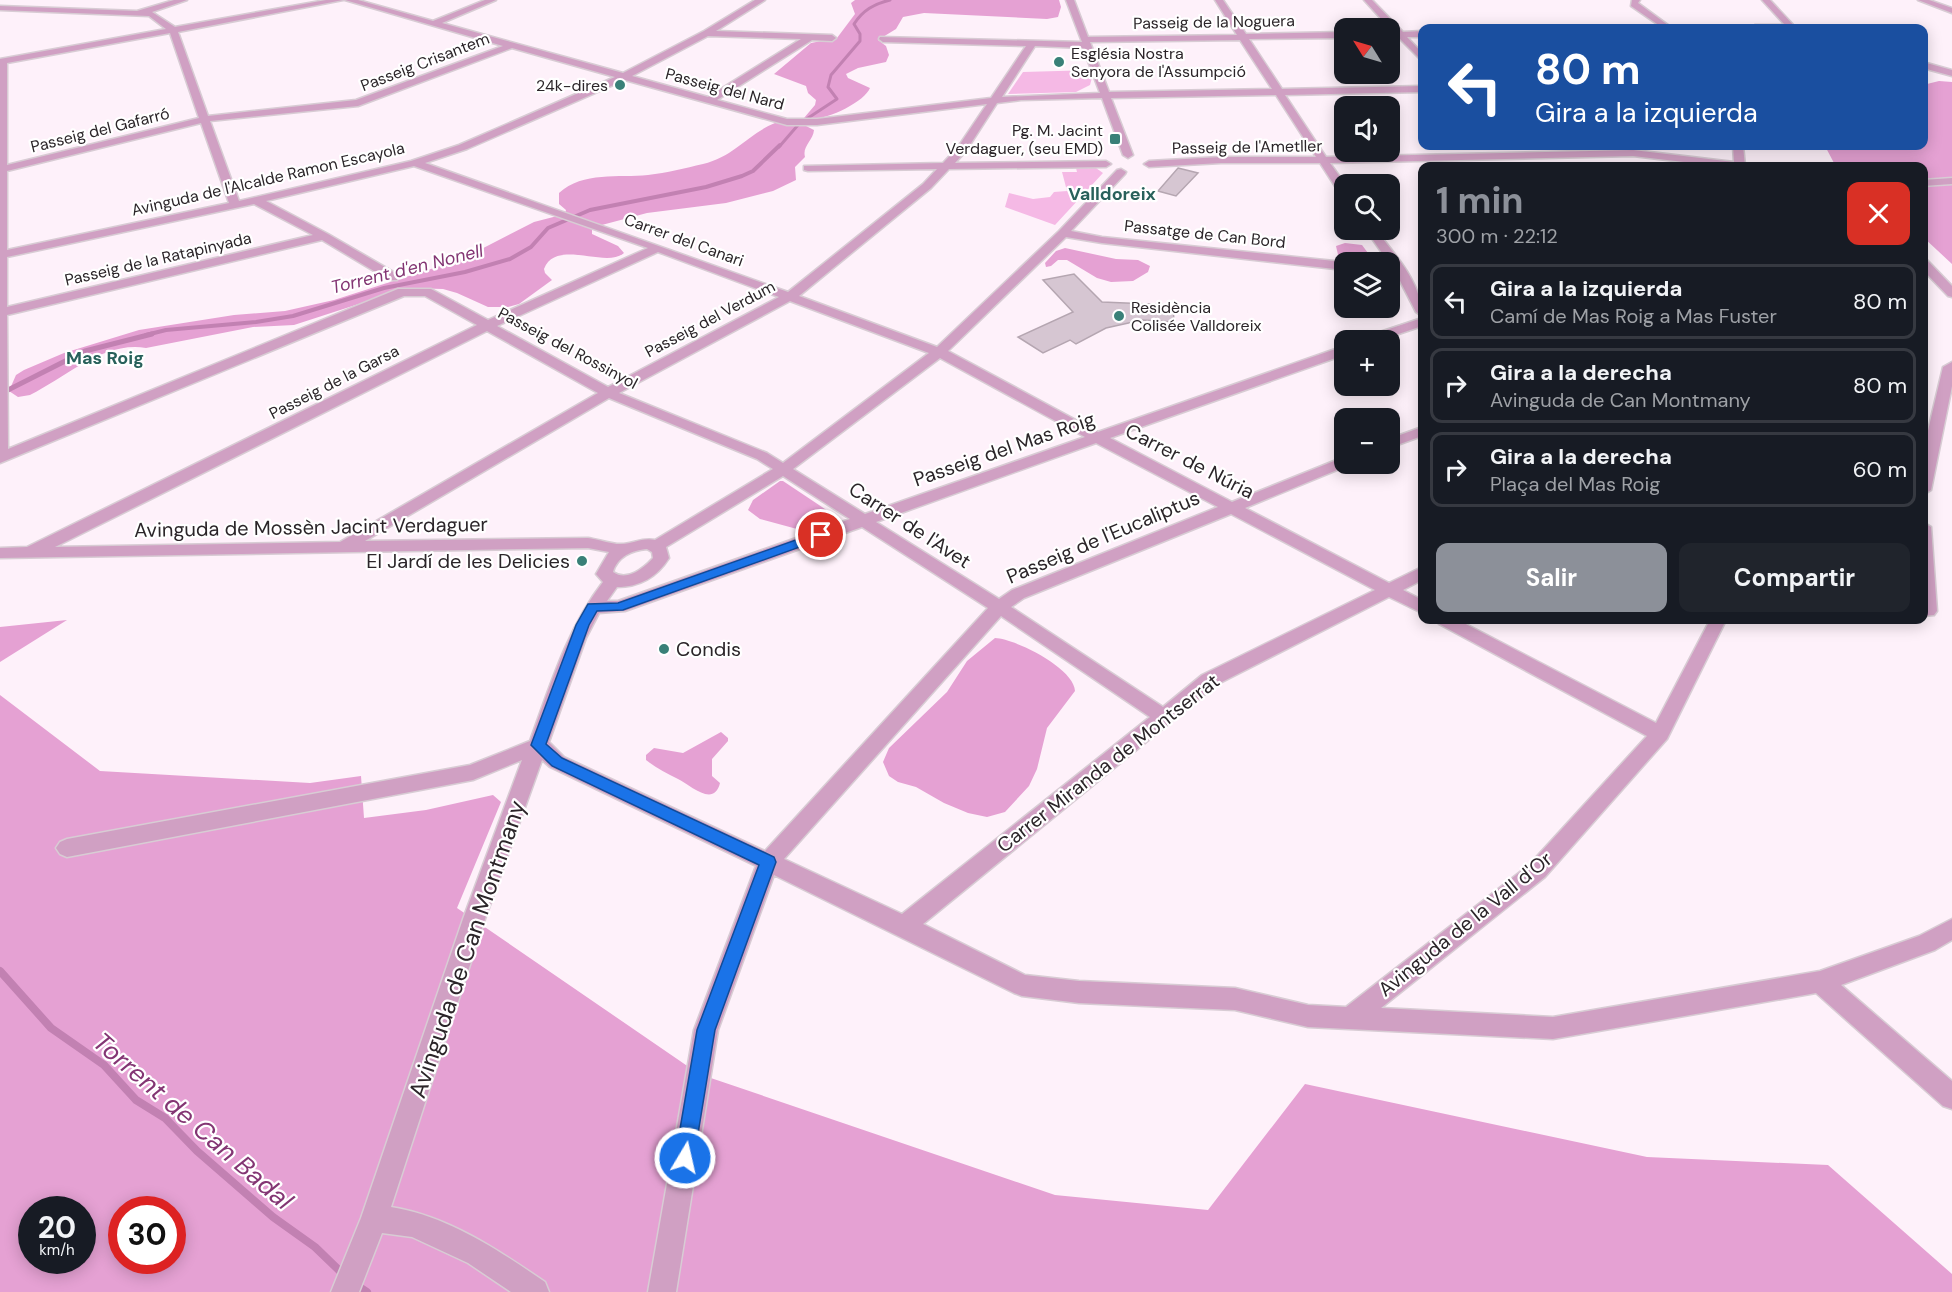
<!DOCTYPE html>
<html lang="es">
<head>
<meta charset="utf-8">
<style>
	:root { --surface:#171b24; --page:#20242c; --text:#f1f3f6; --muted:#9ea1a6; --line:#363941; --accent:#8c9099 }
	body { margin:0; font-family:"DM Sans",sans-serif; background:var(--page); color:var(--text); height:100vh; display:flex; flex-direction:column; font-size:22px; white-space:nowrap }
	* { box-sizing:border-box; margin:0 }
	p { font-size:20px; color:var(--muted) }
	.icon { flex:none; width:33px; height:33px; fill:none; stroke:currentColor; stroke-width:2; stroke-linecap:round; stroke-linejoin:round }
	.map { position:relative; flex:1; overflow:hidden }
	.side { position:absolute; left:1418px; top:162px; width:510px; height:462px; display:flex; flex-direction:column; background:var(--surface); border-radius:12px; box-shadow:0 3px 15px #0003 }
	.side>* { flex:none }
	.guide { position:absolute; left:1418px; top:24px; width:510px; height:126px; border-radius:12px; box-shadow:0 3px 15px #0003; background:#1a4fa0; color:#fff; overflow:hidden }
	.needle { width:39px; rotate:307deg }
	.fabs { position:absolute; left:1334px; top:18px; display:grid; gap:12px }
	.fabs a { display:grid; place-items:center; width:66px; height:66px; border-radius:12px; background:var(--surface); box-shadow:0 3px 15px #0003; font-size:30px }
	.speed { position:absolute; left:18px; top:1196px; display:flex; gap:12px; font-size:30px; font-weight:700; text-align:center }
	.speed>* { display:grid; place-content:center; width:78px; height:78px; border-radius:50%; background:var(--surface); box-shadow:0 3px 15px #0003; line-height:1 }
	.speed small { font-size:15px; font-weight:400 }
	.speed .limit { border:9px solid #d22; background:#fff; color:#111 }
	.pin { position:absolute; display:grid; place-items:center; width:51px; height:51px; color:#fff; margin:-26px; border:3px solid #fff; border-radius:50%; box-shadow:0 2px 6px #0007 }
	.me { position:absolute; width:66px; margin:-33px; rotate:9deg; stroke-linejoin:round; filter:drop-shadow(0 0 4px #0008) }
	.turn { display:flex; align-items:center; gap:21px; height:126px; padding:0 18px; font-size:27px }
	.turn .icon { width:78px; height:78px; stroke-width:2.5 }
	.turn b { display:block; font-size:42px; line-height:51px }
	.round { display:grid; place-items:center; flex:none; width:63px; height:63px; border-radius:12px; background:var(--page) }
	.head { display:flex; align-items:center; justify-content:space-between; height:102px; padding:0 18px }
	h1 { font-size:36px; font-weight:700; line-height:45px; color:var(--accent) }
	.button { display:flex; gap:12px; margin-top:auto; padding:12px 18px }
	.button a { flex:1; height:69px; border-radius:12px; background:var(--accent); color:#fff; font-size:24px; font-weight:700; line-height:69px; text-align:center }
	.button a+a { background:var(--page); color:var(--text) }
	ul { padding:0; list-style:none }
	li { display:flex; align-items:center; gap:18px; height:75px; margin:0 12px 9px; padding:0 6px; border:3px solid var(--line); border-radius:12px }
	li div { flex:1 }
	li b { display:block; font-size:22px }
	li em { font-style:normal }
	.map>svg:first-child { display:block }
</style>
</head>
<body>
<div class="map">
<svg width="1952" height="1292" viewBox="0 0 1952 1292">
	<rect width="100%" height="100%" fill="#fef1fa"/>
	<path fill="#f5b9e5" d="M1094,70L1090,85L1076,92L1008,94L1023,72Z
		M1076,168H1096L1103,173L1055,225L1005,207L1009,193L1033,199L1050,197L1054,192L1067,191L1062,172H1077Z"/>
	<path fill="#e5a1d3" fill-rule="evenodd" d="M855,0H1059L1061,7L1058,17L1047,19L924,13L903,17L896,29L878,40L886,46L889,55L886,62L858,68L846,74L848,78L870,88C864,103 820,124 804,118L815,105L816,100L808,93L806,86L774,74L811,43L837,38L855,14L851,3Z
		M1939,81L1952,82V264L1923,237V166H1841L1834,163L1825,146H1923V85Z
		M775,123L802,124L814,130C813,141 802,146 805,157L795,167L796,180L773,191L726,203L647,213L598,226L592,230V234L618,246L624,253C606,269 556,238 544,269L545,273L552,280L519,304L508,307H488L457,293L443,289L408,288L294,325L253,327L146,348C103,341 67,377 30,395L18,397L9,391L16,375L24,370L64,353L139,330L234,315L285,311L334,300L462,259L534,222L565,214L566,210L559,204V193C583,171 619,178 648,175C667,173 685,168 703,164C735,156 748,134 775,123Z
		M1345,243L1362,245L1371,257L1370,262L1342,263L1339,259L1336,246Z
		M1065,248L1116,259L1138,260L1150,266L1148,272L1133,281L1111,282L1097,278L1067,260H1058L1051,266L1046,267L1045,263L1056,251Z
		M780,481H783L834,515L833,517L797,529L760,519L748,510L753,500Z
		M67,620L0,662V627Z
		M995,638C1016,639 1074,668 1075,691L1047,728L1037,769L1029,786L1005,812L987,817L968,813L944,803L916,787L898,782L889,776L883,762L889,748L947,692L967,661Z
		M0,695L100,771L310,783L361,776L364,818L426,810L493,795L501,802L457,908L699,1074L1055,1195L1208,1210L1305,1084L1647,1157L1828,1165L1952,1274V1292H0ZM32,1209H82V1260H32ZM122,1209H172V1260H122Z
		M721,732L728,738V741L712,759V776L720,783C714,808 690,785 678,779C666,773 656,768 646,760V755L654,748L683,753Z"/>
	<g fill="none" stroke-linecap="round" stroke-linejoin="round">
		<path stroke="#c281b2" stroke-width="3" d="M805,120L837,99L828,87L831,75L860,41V34L854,24C863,10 874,4 890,0
			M779,147L798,125"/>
		<path stroke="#c281b2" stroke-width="4" d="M146,335L166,330L256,322L293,316L384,288L465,272L510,259L531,247L548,228L590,210L706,187L742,176L753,171L780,145"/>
		<path stroke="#c281b2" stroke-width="5" d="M0,394L85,351L152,334"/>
		<path stroke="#c281b2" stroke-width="8" d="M0,971L51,1028L104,1065L136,1100L165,1118L197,1151L273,1217L315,1247L345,1276
			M355,1284L367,1292"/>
	</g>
	<path fill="#d6c6d2" stroke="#b5a6b1" stroke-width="1.5" d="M1178,168L1198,173L1176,196L1158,191Z
		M1074,274L1102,302L1173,305L1174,322L1142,320L1106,328L1076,344L1070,340L1043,353L1018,337L1073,312L1043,280Z"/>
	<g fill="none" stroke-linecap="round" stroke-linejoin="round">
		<g stroke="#d8ccd4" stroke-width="3">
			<path id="minor" d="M174,0H187L152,12L175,27L326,0H343L178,32L208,116L356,100L503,46L345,0H358L433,21L485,0H496L442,23L623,73L704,31L755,0H765L716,31L832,35L836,38L832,41L812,40L717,100L787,119H817L991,98L1026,46L883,42L879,39L880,37L1082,42L1066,0H1074L1088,37L1237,35L1215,0H1223L1246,34L1344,32V38L1249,39L1282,89L1422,86V92L1285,95L1326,157L1633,150L1734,162L1733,146H1743L1745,166H1718L1633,156L1330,163L1345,184L1344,195L1340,194L1320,163H1221L1149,167L1144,164L1149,161L1221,157H1316L1276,95L1111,98L1133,155L1128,158L1123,155L1102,98L1021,100L997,103L966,151L955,163L1106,161L1111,164L1106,167L949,169L931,188L799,296L937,347L1059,231L1117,170L1121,169L1126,172L1125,174L1071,231L1102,237L1344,262V270L1102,243L1066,237L948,351L1098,432L1344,346V355L1110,438L1232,502L1344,457V464H1351L1349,465L1245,508L1389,583L1422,567V580L1403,590L1422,600V613L1389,597L1216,685L923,924L1025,975L1079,981L1235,988L1308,1005L1346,1007L1529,865L1647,736L1439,624L1437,620H1458L1656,723L1710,620H1726L1667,739L1545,877L1381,1008L1553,1017L1820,971L1919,936L1952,919V940L1935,950L1841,985L1952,1081V1109L1943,1106L1816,993L1553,1039L1308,1027L1235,1010L1079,1003L1022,996L1014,993L774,875L718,1030L676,1292H648L694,1030L756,866L550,767L542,760L485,919L391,1207C448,1216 498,1250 545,1282L549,1292H511L468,1263L412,1237L382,1233L359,1292H331L361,1218L463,919L522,760L473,780L67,857L60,854L56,848L60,842L67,839L470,765L530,741C550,686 567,629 603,582L596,574L609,552L588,548L0,558V548L27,547L477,325L425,296H404L0,463V59L166,29L149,16L0,10V6L137,11ZM170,33L199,118L7,165V63ZM708,36L801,39L708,97L632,76ZM1240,40L1272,89L1109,92L1090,42ZM1035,46L1083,48L1100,93L1002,97ZM512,48L615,77L459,145L411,161L239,201L210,121L358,106ZM625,80L787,125H817L987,104L958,147L943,163L804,166V170L808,171L937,169L923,184L788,292L425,163L467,149ZM201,123L229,203L7,250V171ZM414,166L648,248L488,320L431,289H398L8,449L7,315L322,240L389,280H397V274L328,234L266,201ZM254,204L313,235L7,307V257ZM658,252L779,297L608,387L497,326ZM790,301L929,353L783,463L767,453L619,393ZM487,331L598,393L340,542L55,547ZM940,358L1085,437L865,514L793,469ZM609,398L757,459L773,469L655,540C642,537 633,544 621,544C616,545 596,539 588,538L365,541ZM1096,443L1218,507L1012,590L999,599L876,522ZM783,476L850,519L618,601H607L617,587C640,587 657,577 669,558L666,547ZM1231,514L1375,590L1202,675L1163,707L1011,607L1024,598ZM862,527L988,608L765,851L564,757L549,742L586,638L599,613L625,611ZM647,549L652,552L653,558C644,568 627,582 613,572C617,557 632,550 647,549ZM1001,616L1150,717L902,914L784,859Z
				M1364,0H1372L1403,32L1422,31V37H1407L1422,53V61L1398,37H1391L1390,35L1394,33Z
				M1632,0H1640L1638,3L1672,28H1663L1631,6Z
				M1762,0H1770L1796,28H1751L1755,25H1785Z
				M1918,0H1929L1952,8V13Z
				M1923,62L1952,70V76L1923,68Z
				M1952,178V184L1923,186V180Z
				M1366,230H1376C1395,255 1422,283 1422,316L1416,312L1396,273Z
				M1923,259L1927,260L1952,286V297L1948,296L1923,270Z
				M1422,318V326L1381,340H1363L1365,337Z
				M1952,362V386L1931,490L1923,495V452L1943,367Z
				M1422,427V436L1389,448V439Z
				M1923,522L1931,527L1937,611L1934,615L1923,616Z"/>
		</g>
		<use href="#minor" fill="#d0a0c3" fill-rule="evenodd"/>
	</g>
	<path fill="#1a73e8" stroke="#114b97" stroke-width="1.5" d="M821,531L825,532L827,535L825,538L623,610L597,611L589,625L546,744L562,758L774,857L776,862L715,1030L694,1158L692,1165L685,1168L678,1165L675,1158L697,1030L759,865L552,766L531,745L576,625L588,604L618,603Z"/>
	<g fill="#398078" stroke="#fff" stroke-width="2">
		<circle cx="1059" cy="62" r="6"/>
		<circle cx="620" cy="85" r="6"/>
		<rect x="1109" y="133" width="12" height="12" rx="3"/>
		<circle cx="1119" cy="316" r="6"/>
		<circle cx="582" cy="561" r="6"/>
		<circle cx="664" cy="649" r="6"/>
	</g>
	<g text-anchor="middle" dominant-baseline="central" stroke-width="4.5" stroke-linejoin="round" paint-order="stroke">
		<g font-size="16" fill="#2b2529" stroke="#fff">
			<text transform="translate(1214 22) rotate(-1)">Passeig de la Noguera</text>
			<text transform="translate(425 62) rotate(-21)">Passeig Crisantem</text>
			<text transform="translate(725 89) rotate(15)">Passeig del Nard</text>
			<text transform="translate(100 130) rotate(-14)">Passeig del Gafarró</text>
			<text transform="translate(1247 147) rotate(-1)">Passeig de l'Ametller</text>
			<text transform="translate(268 179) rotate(-13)">Avinguda de l'Alcalde Ramon Escayola</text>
			<text transform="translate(1205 234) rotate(6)">Passatge de Can Bord</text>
			<text transform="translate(684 240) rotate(20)">Carrer del Canari</text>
			<text transform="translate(158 259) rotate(-13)">Passeig de la Ratapinyada</text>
			<text transform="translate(710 319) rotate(-28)">Passeig del Verdum</text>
			<text transform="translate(568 348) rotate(28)">Passeig del Rossinyol</text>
			<text transform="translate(334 382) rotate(-27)">Passeig de la Garsa</text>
		</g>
		<g font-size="16" fill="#2b2529" stroke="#fff" text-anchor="start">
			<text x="1071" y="53">Església Nostra<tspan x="1071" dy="18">Senyora de l'Assumpció</tspan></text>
			<text x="608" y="85" text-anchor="end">24k-dires</text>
			<text x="1103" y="130" text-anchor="end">Pg. M. Jacint<tspan x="1103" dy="18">Verdaguer, (seu EMD)</tspan></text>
			<text x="1131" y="307">Residència<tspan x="1131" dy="18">Colisée Valldoreix</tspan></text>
		</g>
		<g font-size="18" font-weight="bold" fill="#28615b" stroke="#fff">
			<text x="1112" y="194">Valldoreix</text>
		</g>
		<g font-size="18" font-style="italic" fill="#833573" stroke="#fff">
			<text transform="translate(407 269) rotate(-14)">Torrent d'en Nonell</text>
		</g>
		<g font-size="18" font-weight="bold" fill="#28615b" stroke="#fff">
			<text x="105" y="358">Mas Roig</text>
		</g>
		<g font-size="20" fill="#2b2529" stroke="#fff">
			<text transform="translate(1004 449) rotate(-19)">Passeig del Mas Roig</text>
			<text transform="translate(1190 461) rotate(27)">Carrer de Núria</text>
			<text transform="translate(910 525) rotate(33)">Carrer de l'Avet</text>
			<text transform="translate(311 527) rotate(-1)">Avinguda de Mossèn Jacint Verdaguer</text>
			<text transform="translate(1103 537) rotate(-23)">Passeig de l'Eucaliptus</text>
			<text transform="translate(1108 763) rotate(-38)">Carrer Miranda de Montserrat</text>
			<text transform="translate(1465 924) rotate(-39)">Avinguda de la Vall d'Or</text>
		</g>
		<g font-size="20" fill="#2b2529" stroke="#fff" text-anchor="end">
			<text x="570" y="561">El Jardí de les Delicies</text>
			<text x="676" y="649" text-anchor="start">Condis</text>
		</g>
		<g font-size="24" fill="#2b2529" stroke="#fff">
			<text transform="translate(467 949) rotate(-71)">Avinguda de Can Montmany</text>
		</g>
		<g font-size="26" font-style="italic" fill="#833573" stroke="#fff">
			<text transform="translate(193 1121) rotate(41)">Torrent de Can Badal</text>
		</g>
	</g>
</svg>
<div class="fabs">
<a><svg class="needle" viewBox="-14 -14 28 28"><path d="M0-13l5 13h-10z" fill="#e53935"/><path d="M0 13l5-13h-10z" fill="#9ea1a6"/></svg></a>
<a><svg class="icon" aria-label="sound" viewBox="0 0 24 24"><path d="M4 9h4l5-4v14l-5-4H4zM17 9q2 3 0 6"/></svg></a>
<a><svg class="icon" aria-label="search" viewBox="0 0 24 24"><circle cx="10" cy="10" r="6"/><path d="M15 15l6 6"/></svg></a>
<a><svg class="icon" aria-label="layers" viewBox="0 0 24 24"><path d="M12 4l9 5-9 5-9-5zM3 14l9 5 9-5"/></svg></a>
<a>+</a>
<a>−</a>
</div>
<div class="speed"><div>20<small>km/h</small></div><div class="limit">30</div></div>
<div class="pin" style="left:821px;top:535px;background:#d93025"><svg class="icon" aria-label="arrive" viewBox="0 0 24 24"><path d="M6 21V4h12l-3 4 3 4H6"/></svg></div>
<svg class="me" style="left:685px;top:1158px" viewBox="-20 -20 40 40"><circle r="17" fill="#1a73e8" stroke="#fff" stroke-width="3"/><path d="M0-11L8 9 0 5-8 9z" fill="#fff"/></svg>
<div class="guide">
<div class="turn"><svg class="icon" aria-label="left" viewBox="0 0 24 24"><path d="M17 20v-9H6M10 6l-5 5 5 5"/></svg><div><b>80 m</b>Gira a la izquierda</div></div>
</div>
<section class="side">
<div class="head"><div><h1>1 min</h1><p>300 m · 22:12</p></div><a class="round" style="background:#d93025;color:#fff"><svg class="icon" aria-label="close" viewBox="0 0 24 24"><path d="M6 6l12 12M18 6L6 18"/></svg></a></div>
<ul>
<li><svg class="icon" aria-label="left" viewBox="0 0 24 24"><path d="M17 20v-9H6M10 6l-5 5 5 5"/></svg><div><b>Gira a la izquierda</b><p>Camí de Mas Roig a Mas Fuster</p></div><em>80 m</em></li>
<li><svg class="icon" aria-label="right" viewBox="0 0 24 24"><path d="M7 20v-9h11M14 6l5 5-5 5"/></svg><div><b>Gira a la derecha</b><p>Avinguda de Can Montmany</p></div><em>80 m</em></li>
<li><svg class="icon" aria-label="right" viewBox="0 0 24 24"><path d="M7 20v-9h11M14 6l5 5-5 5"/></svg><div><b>Gira a la derecha</b><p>Plaça del Mas Roig</p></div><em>60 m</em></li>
</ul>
<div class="button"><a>Salir</a><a>Compartir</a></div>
</section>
</div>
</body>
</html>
